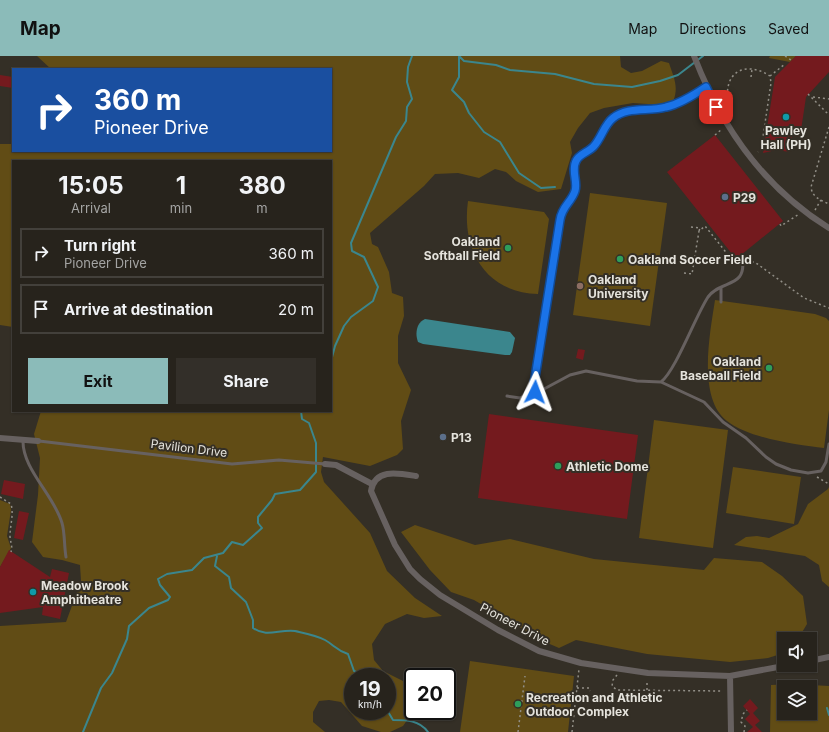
<!DOCTYPE html>
<html lang="en">
<head>
<meta charset="utf-8">
<style>
	:root { --surface:#27231c; --page:#332f29; --text:#f1f3f6; --muted:#a4a4a3; --line:#43403b; --accent:#8bbbb9 }
	body { margin:0; font-family:Inter,sans-serif; background:var(--page); color:var(--text); height:100vh; display:flex; flex-direction:column; font-size:15px; white-space:nowrap }
	* { box-sizing:border-box; margin:0 }
	p { font-size:13px; color:var(--muted) }
	.icon { flex:none; width:22px; height:22px; fill:none; stroke:currentColor; stroke-width:2; stroke-linecap:round; stroke-linejoin:round }
	.map { position:relative; flex:1; overflow:hidden }
	.drawer { position:absolute; left:12px; top:104px; width:320px; height:252px; display:flex; flex-direction:column; background:var(--surface); border-radius:0px; box-shadow:0 1px 3px #0004,0 0 0 1px var(--line) }
	.drawer>* { flex:none }
	.top-card { position:absolute; left:12px; top:12px; width:320px; height:84px; border-radius:0px; box-shadow:0 1px 3px #0004,0 0 0 1px var(--line); background:#1a4fa0; color:#fff; overflow:hidden }
	.tools { position:absolute; left:777px; top:576px; display:grid; gap:8px }
	.tools a { display:grid; place-items:center; width:40px; height:40px; border-radius:0px; background:var(--surface); box-shadow:0 1px 3px #0004,0 0 0 1px var(--line); font-size:20px }
	.speed { position:absolute; left:344px; top:612px; display:flex; gap:8px; font-size:20px; font-weight:700; text-align:center }
	.speed>* { display:grid; place-content:center; width:52px; height:52px; border-radius:50%; background:var(--surface); box-shadow:0 1px 3px #0004,0 0 0 1px var(--line); line-height:1 }
	.speed small { font-size:10px; font-weight:400 }
	.speed .limit { border:2px solid #111; border-radius:6px; background:#fff; color:#111 }
	.pin { position:absolute; display:grid; place-items:center; width:34px; height:34px; color:#fff; margin:-17px; border-radius:8px; box-shadow:0 2px 6px #0006 }
	.me { position:absolute; width:44px; margin:-22px; rotate:3deg; stroke-linejoin:round; filter:drop-shadow(0 0 3px #0008) }
	.turn { display:flex; align-items:center; gap:14px; height:84px; padding:0 16px; font-size:18px }
	.turn .icon { width:52px; height:52px; stroke-width:2.5 }
	.turn b { display:block; font-size:28px; line-height:34px }
	.eta { display:flex; justify-content:space-evenly; align-items:center; height:68px; text-align:center }
	.eta b { font-size:24px; font-weight:700; line-height:28px }
	.button { display:flex; gap:8px; margin-top:auto; padding:8px 16px }
	.button a { flex:1; height:46px; border-radius:0px; background:var(--accent); color:#111; font-size:16px; font-weight:700; line-height:46px; text-align:center }
	.button a+a { background:var(--page); color:var(--text) }
	ul { padding:0; list-style:none }
	li { display:flex; align-items:center; gap:12px; height:50px; margin:0 8px 6px; padding:0 8px; border:2px solid var(--line); border-radius:0px }
	li div { flex:1 }
	li b { display:block; font-size:15px }
	li em { font-style:normal }
	header { display:flex; align-items:center; gap:24px; box-sizing:border-box; height:56px; padding:0 20px; background:var(--accent); color:#111 }
	header strong { font-size:19px }
	nav { display:flex; gap:22px; margin-inline-start:auto; font-size:14px }
	.map>svg:first-child { display:block }
</style>
</head>
<body>
<header>
<strong>Map</strong>
<nav><a>Map</a><a>Directions</a><a>Saved</a></nav>
</header>
<div class="map">
<svg width="829" height="676" viewBox="0 0 829 676">
	<rect width="100%" height="100%" fill="#342f26"/>
	<path fill="#614c15" fill-rule="evenodd" d="M37,0H620L621,11L631,17L642,15L661,5L669,7C674,22 679,31 673,46L662,49L633,47L604,52L590,57L578,72L570,86L572,97L561,133L538,136L516,125L506,116L495,113L479,122L458,117L435,118L424,130L370,177L372,188L378,191L389,216L392,237L403,241L404,260L398,280V307L411,334L401,365L403,393L397,399L370,410L323,401L321,416L324,426L370,477L387,515L415,542L442,560L424,562L407,558L385,568L372,588L374,604L383,615L403,625L411,644L410,660L403,670L390,676H381L362,670L341,646L329,644L319,645L313,656V666L325,676H0V570L66,566L81,525L80,509L62,504L43,501L32,486L38,439L40,402L34,378L41,355H331V105H13V271L0,269V88H13V95H331V13H51ZM353,621H387V655H353Z
		M770,0H796L790,6L769,2Z
		M590,137L667,147L650,270L573,259Z
		M468,145L544,156L549,163L538,238C486,237 461,194 468,145Z
		M715,244L815,258L826,262L829,265V354L824,392C797,389 748,382 727,365C697,342 710,277 715,244Z
		M654,364L728,374L713,492L639,482Z
		M733,411L801,421L794,468L726,457Z
		M829,431V531L822,525L819,509L805,500L734,489L746,481L757,480L769,482L798,468L808,448L828,433Z
		M0,444L10,448L11,454L7,480L11,492L0,511Z
		M415,469L475,489L510,483L594,503L704,514L714,502L762,506L782,520L803,540L807,568L798,583H784V597L768,602L730,606L647,598L576,584L559,592L531,580L517,569L474,544L451,536L430,514L401,476Z
		M470,605L574,620L568,676H460Z
		M793,628L829,630V676H770L771,629ZM784,631H810V657H784Z"/>
	<path fill="#3b868d" d="M425,263L510,276L515,282L512,296L510,299H505L423,288L418,286C415,278 416,267 425,263Z"/>
	<g fill="none" stroke-linecap="round" stroke-linejoin="round">
		<path stroke="#3b868d" stroke-width="2" d="M459,0L464,5L496,9L510,14L555,18L594,28L632,31L660,25L678,19L703,0
			M459,1V21L452,34L464,46L469,57L484,76L500,86L519,117L541,132L555,131
			M331,305L335,290L344,270L351,261L373,245L378,231L364,201L352,195L351,187L396,81L406,65L407,51L412,43L407,26L408,11L412,0
			M217,500L215,510L229,521L231,532L246,546L248,551L253,564V572C267,582 279,573 295,575C304,577 316,579 325,584C334,589 336,594 348,598L354,615L369,621
			M827,652L829,659
			M387,654L393,664C407,664 419,664 428,676
			M83,676L101,632L112,617L127,583L129,570L149,552L168,544L170,541L160,529L158,523L167,518L192,514L204,502L223,497L232,486L243,489L262,472L258,467V461L272,444L275,438L300,434L316,416V387L309,367L302,363L301,355"/>
	</g>
	<path fill="#741a1e" d="M796,0H829V16L806,41L800,81L792,80L790,96L776,94L763,97L775,21Z
		M0,19L13,21V32L0,30Z
		M715,79L783,165L736,203L667,116Z
		M578,293L585,294L583,304L576,302Z
		M489,358L638,379L627,463L478,442Z
		M4,424L25,428L23,443L1,438Z
		M19,455L29,457L23,484L14,482Z
		M9,494L50,521L52,513L69,517L60,563L42,559L43,551L0,557V511Z
		M750,643L758,652L753,657L760,665L755,669L762,676H747L753,671L745,663L750,658L743,650Z"/>
	<g fill="none" stroke-linecap="round" stroke-linejoin="round">
		<path stroke="#928f87" stroke-width="1.5" stroke-dasharray="2 3" stroke-linecap="butt" d="M785,0L791,4
			M770,20L785,8
			M751,21L752,13
			M808,38L829,59
			M813,41L829,43
			M726,50C727,42 727,34 729,27C736,8 757,11 770,20L771,27L761,94L758,96
			M829,71L811,131C812,141 820,144 829,148
			M715,79L722,73
			M815,154L821,144
			M780,168L781,170L799,158
			M691,171L700,172L699,175
			M747,204L756,207L804,242L829,252
			M684,217L692,218L699,175L705,170L729,200L738,203
			M817,421L829,428
			M0,441L11,448C14,459 10,469 10,480C10,486 13,489 11,496
			M617,619L613,624L612,630L617,634L723,635
			M577,632H589L590,635
			M647,634V624
			M518,676L525,620
			M572,676L579,613
			M744,676L745,670L741,666L743,658L747,654"/>
		<path stroke="#676160" stroke-width="3" d="M721,231V246
			M661,326C676,314 695,261 708,241C721,223 748,233 742,201
			M535,336L534,328L561,157L575,136V107L596,88L609,66L615,61L629,55L661,52L673,49L706,31
			M507,340L520,342L544,333L570,319L586,315L637,325L661,326L704,346L723,366L746,382L766,401L776,408L791,414L808,417L821,415L826,406L829,388
			M23,384C22,413 54,439 62,467C65,477 64,490 66,501
			M39,385L232,408L279,404L325,408"/>
		<path stroke="#676160" stroke-width="6" d="M694,0C721,70 764,132 829,172
			M0,382L38,385
			M325,408L336,409L372,428
			M416,420C398,417 375,412 371,435L395,489L410,513L420,523L440,539L498,574L539,595L581,607L648,617L730,620L789,609
			M810,605L829,601
			M730,620L731,676"/>
	</g>
	<g fill="none" stroke-linecap="round" stroke-linejoin="round">
		<g stroke="#114b97" stroke-width="10">
			<path id="route" d="M535,336L534,328L560,164C562,150 571,147 575,135C578,126 571,114 576,105C579,98 589,96 594,90C602,81 604,69 613,62C628,50 648,56 666,51C680,48 694,39 706,31L716,51"/>
		</g>
		<use href="#route" stroke="#1a73e8" stroke-width="7"/>
	</g>
	<g fill="#0f9aa8" stroke="#342f26" stroke-width="1.5">
		<circle cx="786" cy="61" r="4"/>
		<circle cx="33" cy="536" r="4"/>
	</g>
	<g fill="#5c6f8a" stroke="#342f26" stroke-width="1.5">
		<circle cx="725" cy="141" r="4"/>
		<circle cx="443" cy="381" r="4"/>
	</g>
	<g fill="#2e9e5b" stroke="#342f26" stroke-width="1.5">
		<circle cx="508" cy="192" r="4"/>
		<circle cx="620" cy="203" r="4"/>
		<circle cx="769" cy="312" r="4"/>
		<circle cx="558" cy="410" r="4"/>
		<circle cx="518" cy="648" r="4"/>
	</g>
	<circle fill="#8d6e63" stroke="#342f26" stroke-width="1.5" cx="580" cy="230" r="4"/>
	<g text-anchor="middle" dominant-baseline="central" stroke-width="4" stroke-linejoin="round" paint-order="stroke">
		<g font-size="12" font-weight="bold" fill="#e5e3dc" stroke="#342f26" text-anchor="start">
			<text x="786" y="74" text-anchor="middle">Pawley<tspan x="786" dy="14">Hall (PH)</tspan></text>
			<text x="733" y="141">P29</text>
			<text x="500" y="185" text-anchor="end">Oakland<tspan x="500" dy="14">Softball Field</tspan></text>
			<text x="628" y="203">Oakland Soccer Field</text>
			<text x="588" y="223">Oakland<tspan x="588" dy="14">University</tspan></text>
			<text x="761" y="305" text-anchor="end">Oakland<tspan x="761" dy="14">Baseball Field</tspan></text>
			<text x="451" y="381">P13</text>
			<text x="566" y="410">Athletic Dome</text>
			<text x="41" y="529">Meadow Brook<tspan x="41" dy="14">Amphitheatre</tspan></text>
			<text x="526" y="641">Recreation and Athletic<tspan x="526" dy="14">Outdoor Complex</tspan></text>
		</g>
		<g font-size="12" fill="#e5e3dc" stroke="#342f26">
			<text transform="translate(189 392) rotate(7)">Pavilion Drive</text>
			<text transform="translate(515 568) rotate(28)">Pioneer Drive</text>
		</g>
	</g>
</svg>
<div class="tools">
<a><svg class="icon" aria-label="sound" viewBox="0 0 24 24"><path d="M4 9h4l5-4v14l-5-4H4zM17 9q2 3 0 6"/></svg></a>
<a><svg class="icon" aria-label="layers" viewBox="0 0 24 24"><path d="M12 4l9 5-9 5-9-5zM3 14l9 5 9-5"/></svg></a>
</div>
<div class="speed"><div>19<small>km/h</small></div><div class="limit">20</div></div>
<div class="pin" style="left:716px;top:51px;background:#d93025"><svg class="icon" aria-label="arrive" viewBox="0 0 24 24"><path d="M6 21V4h12l-3 4 3 4H6"/></svg></div>
<svg class="me" style="left:535px;top:336px" viewBox="-20 -20 40 40"><path d="M0-17L14 15 0 8-14 15z" fill="#1a73e8" stroke="#fff" stroke-width="4"/></svg>
<div class="top-card">
<div class="turn"><svg class="icon" aria-label="right" viewBox="0 0 24 24"><path d="M7 20v-9h11M14 6l5 5-5 5"/></svg><div><b>360 m</b>Pioneer Drive</div></div>
</div>
<section class="drawer">
<div class="eta">
<div><b>15:05</b><p>Arrival</p></div>
<div><b>1</b><p>min</p></div>
<div><b>380</b><p>m</p></div>
</div>
<ul>
<li><svg class="icon" aria-label="right" viewBox="0 0 24 24"><path d="M7 20v-9h11M14 6l5 5-5 5"/></svg><div><b>Turn right</b><p>Pioneer Drive</p></div><em>360 m</em></li>
<li><svg class="icon" aria-label="arrive" viewBox="0 0 24 24"><path d="M6 21V4h12l-3 4 3 4H6"/></svg><div><b>Arrive at destination</b></div><em>20 m</em></li>
</ul>
<div class="button"><a>Exit</a><a>Share</a></div>
</section>
</div>
</body>
</html>
